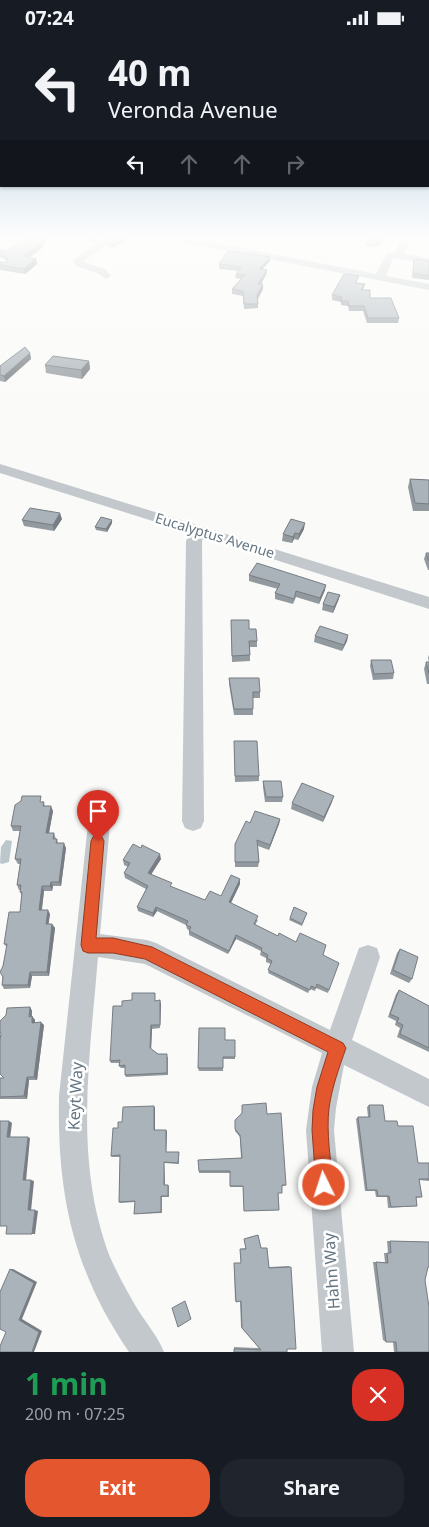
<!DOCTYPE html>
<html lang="en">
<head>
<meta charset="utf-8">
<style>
	:root { --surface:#171b24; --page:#20242c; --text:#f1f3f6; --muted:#9ea1a6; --accent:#e4572e }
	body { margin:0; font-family:"Noto Sans",sans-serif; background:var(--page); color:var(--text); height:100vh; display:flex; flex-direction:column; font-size:19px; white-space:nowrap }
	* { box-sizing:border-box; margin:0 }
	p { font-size:16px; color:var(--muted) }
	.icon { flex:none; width:28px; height:28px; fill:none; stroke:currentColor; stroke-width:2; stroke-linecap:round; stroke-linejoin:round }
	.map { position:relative; height:1317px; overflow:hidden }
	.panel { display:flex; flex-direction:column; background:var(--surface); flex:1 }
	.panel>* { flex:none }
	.top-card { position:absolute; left:0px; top:0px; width:430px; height:152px; box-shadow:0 1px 4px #0004; background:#171b24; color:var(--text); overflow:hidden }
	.pin { position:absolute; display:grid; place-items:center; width:42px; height:42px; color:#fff; margin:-51px -21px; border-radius:50% 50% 50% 0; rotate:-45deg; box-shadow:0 0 5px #0007 }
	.pin .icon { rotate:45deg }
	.me { position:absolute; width:55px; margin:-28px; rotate:356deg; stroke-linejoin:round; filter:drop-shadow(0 0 4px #0008) }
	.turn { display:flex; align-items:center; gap:18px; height:105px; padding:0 25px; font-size:22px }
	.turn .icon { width:65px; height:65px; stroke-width:2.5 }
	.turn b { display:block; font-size:35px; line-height:42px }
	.lanes { display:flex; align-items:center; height:48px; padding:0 25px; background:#0003; justify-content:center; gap:25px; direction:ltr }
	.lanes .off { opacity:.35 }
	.round { display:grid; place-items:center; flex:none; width:52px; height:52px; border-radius:20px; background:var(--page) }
	.head { display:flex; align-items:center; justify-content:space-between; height:85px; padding:0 25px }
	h1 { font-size:30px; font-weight:700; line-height:38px; color:#1e9e55 }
	.primary-button { display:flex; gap:10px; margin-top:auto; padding:10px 25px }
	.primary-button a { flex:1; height:58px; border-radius:20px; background:var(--accent); color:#fff; font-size:20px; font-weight:700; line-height:58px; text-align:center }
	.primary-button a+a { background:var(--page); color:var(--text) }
	.status { display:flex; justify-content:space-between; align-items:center; height:35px; padding:0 25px; background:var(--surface); direction:ltr }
	.status svg { height:14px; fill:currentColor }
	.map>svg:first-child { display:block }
</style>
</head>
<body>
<div class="status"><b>07:24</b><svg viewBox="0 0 49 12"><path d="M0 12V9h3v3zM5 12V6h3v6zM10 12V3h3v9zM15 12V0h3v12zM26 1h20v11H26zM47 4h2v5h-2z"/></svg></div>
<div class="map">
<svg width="429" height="1317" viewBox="0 0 429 1317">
	<rect width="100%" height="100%" fill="#fafaf8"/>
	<path fill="#bbc7cb" d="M6,805L12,806L9,827L2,829L0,828L1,812Z"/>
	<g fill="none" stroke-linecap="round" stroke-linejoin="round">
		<path fill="#c3c8cc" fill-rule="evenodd" d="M101,204H112L83,227L105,234L111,241L106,244L97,238L76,231L73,226Z
			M175,204H195L376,239L387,218H395L401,204H411L404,219L429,223V229L393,223L386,241L429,249V255L180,207Z
			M0,429L429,562V574L204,502L202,506L204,786L201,793L193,796L185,793L182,786L186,506L191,498L0,438Z
			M99,779L107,782L110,789L100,899L147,905L156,908L330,995L359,913L368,910L377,913L380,922L352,1005L429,1044V1072L344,1030L336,1073L334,1095L354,1317H322L306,1095L312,1052L322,1018L145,929L98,922C90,1022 73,1125 110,1222C118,1240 128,1258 138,1275C147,1289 158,1302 164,1317H129C73,1235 57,1159 59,1061L88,789L91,782Z"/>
	</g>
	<path fill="#929a9f" d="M24,204H46L42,213L30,222L36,224L37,229L25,239L0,235V227H7V226L0,222V214L7,216Z
		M88,204H98L93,208L89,207Z
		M109,204H127L125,205L124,209L120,208L112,213L106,211L105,207Z
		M384,204L378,212L365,211L366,206Z
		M270,222V226L262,234L267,235L266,240L261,249H263V254L258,264V273L244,274L243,261L232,259V254L241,244L235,243L236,239L238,236L219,234V229Z
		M414,224L429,226V245L412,243Z
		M358,246L357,248L365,249L363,255L370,263L399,283L398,288H367L363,276H349L348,271L341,270V267L332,265V260Z
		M30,318L31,324L5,347L0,346V331Z
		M89,326L90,334L82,344L46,338L45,330Z
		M410,444L429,445V476H413L408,452Z
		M62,484L54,496L24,491L22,485Z
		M112,488L107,497L96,495L95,492Z
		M304,494L298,505L294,504L292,508L282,506L283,499Z
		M426,518H429V535H428L424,524Z
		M249,540L325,555L319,569L296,562L293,569L275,564V558L278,554L249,546Z
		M340,560L338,566L333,578L322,575L323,569Z
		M231,585L249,594L257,606V612H250V626L232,627Z
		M348,600L347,606L342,616L314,607L315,601Z
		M429,620V649H427L424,634L426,627H429L428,623Z
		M371,625L394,638L393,644L373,645L370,631Z
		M229,643L260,657V663H253V680H234L229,649Z
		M234,711L259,741V746L235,747Z
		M263,746L283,762L282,767H265L263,752Z
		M43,766L45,771L53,776L49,798H54L56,804H57L58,808L66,813L61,851H53L52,856H44L42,875L50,879L48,889H52L55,893L49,941H32L30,953L4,954L2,950L3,931L7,912L4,909L20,877L22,860L20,857L21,855H19L17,850L20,829H18L15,824L20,796H13L11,791Z
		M332,767L323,787L291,774L292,768Z
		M280,784L279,789L269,815L258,811L259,827L258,832H235V809Z
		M161,824L151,839L172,852L205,865L221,861L240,849L231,868L258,885L255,890L278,901L323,920L329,955L328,958L316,953L315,956L310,954L308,958L268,938L271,929L266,927V923L260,920L261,916L236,904L228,919L189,900V895L187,894L186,890L157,876L153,882L138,876L137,872L146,854L125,843L124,838L128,832L124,830L123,825Z
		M307,878L302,891L289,885L290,883Z
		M400,914L412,944L409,948L390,939L397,918Z
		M399,955L429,971V1017L397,1002L400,993L395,990L396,986L388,982L396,959Z
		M155,958V966L161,969L160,993L152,994L151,1014L158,1019L168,1022V1040L126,1042L125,1040V1033H121L119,1031V1028H111L110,1026L122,971L132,965Z
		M30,972L32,976V981L35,985V987L44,990L37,1045H29L27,1064H0V1043H4L1,998Z
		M225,1005L235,1022V1024H223V1036H199L198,1033Z
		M242,1070L267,1079L286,1150L285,1151H282V1158H278L279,1175H278L244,1176L243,1152H230V1138H199L198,1125L241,1123L240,1102L235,1096V1087L242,1078Z
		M369,1070L385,1086L398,1091L418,1128H429V1146L419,1145L422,1162L416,1163L417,1171L388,1173L387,1162H376L375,1156H365L356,1084L358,1082H368L367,1072Z
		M155,1073V1095L167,1096L166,1117H179V1129L164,1128L165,1150H168L169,1151V1162H162V1178L136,1179H134L135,1167L120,1168L119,1167L120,1122H112L111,1121L118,1093L122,1087Z
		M258,1200L261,1213L269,1232L289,1231L287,1314L234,1317V1312L259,1313L241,1292L240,1266H235L234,1228H241L240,1214L246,1213L244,1204Z
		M387,1206L429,1207L428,1232L425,1245L428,1271H429V1317H394L393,1307H386L383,1305L373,1227H385L384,1218H388Z"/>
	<path fill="#777d82" d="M43,204H46L42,213L25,226L24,221Z
		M92,204H98L93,208Z
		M119,204L120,208L112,213V209Z
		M381,204H384L378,212L379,207Z
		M270,222V226L258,239L259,234Z
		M36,224L37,229L25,239L24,234Z
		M267,235L266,240L258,253V249Z
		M263,249V254L257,265V260Z
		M30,318L31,324L5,347L4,341Z
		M89,326L90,334L82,344L81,335Z
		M60,478L62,484L54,496L53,490Z
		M112,485V488L107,497L106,494Z
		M305,488L304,494L298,505L299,499Z
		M295,498L294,504L292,508L293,502Z
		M326,550L325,555L319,569L320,563Z
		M340,560L338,566L333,578L334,572Z
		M348,600L347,606L342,616L344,610Z
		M334,761L332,767L323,787L324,782Z
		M51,771L53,776L48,803L46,798Z
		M280,784L279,789L269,815L270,810Z
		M64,808L66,813L61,851L59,847Z
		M160,819L161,824L149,843L148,838Z
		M240,844V849L229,872V867Z
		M51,847L53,851L52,856L50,851Z
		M42,851L44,856L41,879L39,875Z
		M156,872L157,876L153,882V878Z
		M48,875L50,879L48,893L46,889Z
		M52,889L55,893L49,941L47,937Z
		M236,900V904L228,919L229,916Z
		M30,937L32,941L30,953L28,950Z
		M160,965L161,969L160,993Z
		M30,972L32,976L31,985L29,982Z
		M32,981L35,985L34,991L32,988Z
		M41,987L44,990L37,1045L34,1042Z
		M151,990L152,994L151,1016L150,1013Z
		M27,1042L29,1045L27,1064L24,1061Z
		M154,1071L155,1073V1097L154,1095Z
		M9,1086L12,1088L10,1104L7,1102Z
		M166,1095L167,1096L166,1118Z
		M28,1102L30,1103L26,1146L23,1145Z
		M164,1127V1128L165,1151L164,1150Z
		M31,1145L34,1146L31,1176L28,1175Z
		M35,1175L38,1176L35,1199H32Z
		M10,1234H13L37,1247L22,1284L42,1296L34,1317H32L19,1285Z"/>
	<path fill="#aab3b9" stroke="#777d82" d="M24,204H43L42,208L24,221L36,224L24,234L0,230V227H7L8,222L0,218V214L7,216Z
		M109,204H124V205L119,204L112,209L105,207Z
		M367,204H381L379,207L366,206Z
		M228,216L270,222L259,234L267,235L258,249H263L257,260L258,269H244L243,256L232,254L245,240L236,239L241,232L219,229Z
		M414,224L429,226V241L413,238Z
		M344,239L359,241L355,248L365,249L361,255H370V263H391L399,283H368L364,271H349L348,266H341L342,262L332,260Z
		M25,312L30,318L4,341L0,340V331Z
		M53,321L89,326L81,335L45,330Z
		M410,444L429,445V469L415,468Z
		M30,473L60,478L53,490L22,485Z
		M101,482L112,485L106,494L95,492Z
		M291,484L305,488L299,499L295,498L293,502L283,499Z
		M426,518H429V526Z
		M257,528L326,550L320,563L296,556L294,564L275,558L280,549L249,540Z
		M328,557L340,560L334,572L323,569Z
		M231,585H249V594H256L257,606H249L250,620L232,621Z
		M320,591L348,600L344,610L315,601Z
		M371,625H391L394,638L374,639Z
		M426,627H429V639Z
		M229,643H259L260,657H253V674H234Z
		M234,706H257L259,741H235Z
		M263,746H281L283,762H266Z
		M302,748L334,761L324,782L292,768Z
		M22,761H41L40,767H44L43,771H51L46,798H54L53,804H57L56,808H64L59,847H51L50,851H42L39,875H48L46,889H52L47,937H30L28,950H2L3,942L0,937L3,931L7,909H4L9,877H20L22,857H20L21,850H17L21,824H15L21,791H11L15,770L21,766Z
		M255,776L280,784L270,810L257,805L259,827H235V809L246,786L250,788Z
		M133,809L141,813L142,810L160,819L148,838L172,848L170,851L205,865L210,856L221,861L231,840L240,844L229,867L258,881L254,889L278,901L279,898L296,907L300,898L326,910L323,920L339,928L329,955L317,949L316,953L311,951L310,955L268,935L272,926L267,923L268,920L261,916L262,913L236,900L229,916L189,896L191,892L186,890L188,886L156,872L153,878L137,872L148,851L124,838L130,828L123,825Z
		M294,872L307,878L302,889L290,883Z
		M400,914L418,922L412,944L393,935Z
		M399,955L429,971V1013L400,999L403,990L397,987L399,983L390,979Z
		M132,958H155V966L160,965V990H151L150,1013L158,1019H167V1038L125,1040V1030L119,1031L120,1025L110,1026L113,971H122V966L132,965Z
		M30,972L29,982L32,981V988L41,987L34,1042H27L24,1061L0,1062V1043H4L0,1039V1005L1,998L0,997V986L6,980L7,973Z
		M199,993H225V1005H235V1022H223V1033H198Z
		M266,1068L267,1079L281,1078L286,1150H282V1158H278L279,1175L244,1176L243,1151H230V1136H199L198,1125L242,1123L240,1100L235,1094V1085L242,1078V1070Z
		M369,1070H383L385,1086H397L398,1091H413L418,1128H429V1144H419L422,1162H416L417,1171L391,1172L389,1161H378L377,1155H367L358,1082H370Z
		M154,1071V1095H166V1117H179L178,1128L164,1127V1150H168V1161H161V1177L134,1179L135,1166L119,1167L120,1120L111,1121L113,1093H118V1087H122L123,1072Z
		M0,1086H9L7,1102H28L23,1145H31L28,1175H35L32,1199H6L7,1191H0Z
		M258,1200L261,1213H267L269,1233L291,1232L296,1314H287V1317H234V1314L261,1315L242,1293L241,1266L236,1267L234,1228H241L240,1214H246L244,1204Z
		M390,1206L429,1207V1232H428L425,1245L429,1272V1317H397L396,1307H386L376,1227L388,1228L387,1218H391Z
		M10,1234L34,1248L19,1285L39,1297L32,1317H0V1311L6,1297L0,1294V1257Z
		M185,1266L191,1284L178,1292L172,1273Z"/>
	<linearGradient id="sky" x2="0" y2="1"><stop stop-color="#96bcdc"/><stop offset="0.52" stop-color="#fdfdfc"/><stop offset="1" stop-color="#fdfdfc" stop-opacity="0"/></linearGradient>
	<rect width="429" height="389" fill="url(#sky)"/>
	<path fill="#e4572e" stroke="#94391e" d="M98,800L102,802L104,806L96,903H113L152,912L343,1008L346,1013C339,1033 332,1052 329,1073C326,1098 331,1125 333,1150L331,1156L324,1159L318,1156L316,1150L312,1095L313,1075L317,1052L328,1017L145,924L113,918H88L83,916L81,910L91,806L93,802Z"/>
	<g text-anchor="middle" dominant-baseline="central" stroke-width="5" stroke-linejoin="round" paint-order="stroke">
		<g font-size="14" fill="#657683" stroke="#fff">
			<text transform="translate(215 500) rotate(17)">Eucalyptus Avenue</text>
		</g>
		<g font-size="16" fill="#657683" stroke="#fff">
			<text transform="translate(75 1061) rotate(-87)">Keyt Way</text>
			<text transform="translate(331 1236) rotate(-94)">Hahn Way</text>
		</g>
	</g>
</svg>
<div class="pin" style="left:98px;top:806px;background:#d93025"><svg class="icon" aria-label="arrive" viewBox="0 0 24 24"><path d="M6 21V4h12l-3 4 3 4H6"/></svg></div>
<svg class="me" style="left:324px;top:1150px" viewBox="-20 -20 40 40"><circle r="17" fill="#e4572e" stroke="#fff" stroke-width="3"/><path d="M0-11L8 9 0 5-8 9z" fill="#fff"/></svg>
<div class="top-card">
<div class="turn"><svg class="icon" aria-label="left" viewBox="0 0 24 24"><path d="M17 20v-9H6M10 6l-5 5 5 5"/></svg><div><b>40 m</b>Veronda Avenue</div></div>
<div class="lanes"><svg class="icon" aria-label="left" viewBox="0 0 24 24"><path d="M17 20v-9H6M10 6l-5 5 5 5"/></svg><svg class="icon off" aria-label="ahead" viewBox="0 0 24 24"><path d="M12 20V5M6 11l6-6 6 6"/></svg><svg class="icon off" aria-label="ahead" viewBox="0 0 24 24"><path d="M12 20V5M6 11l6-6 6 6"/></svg><svg class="icon off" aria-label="right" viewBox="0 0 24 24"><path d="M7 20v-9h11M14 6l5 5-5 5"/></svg></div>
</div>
</div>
<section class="panel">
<div class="head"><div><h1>1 min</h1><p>200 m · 07:25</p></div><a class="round" style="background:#d93025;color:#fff"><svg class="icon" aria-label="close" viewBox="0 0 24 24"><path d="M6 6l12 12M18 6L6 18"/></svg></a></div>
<div class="primary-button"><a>Exit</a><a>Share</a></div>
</section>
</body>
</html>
